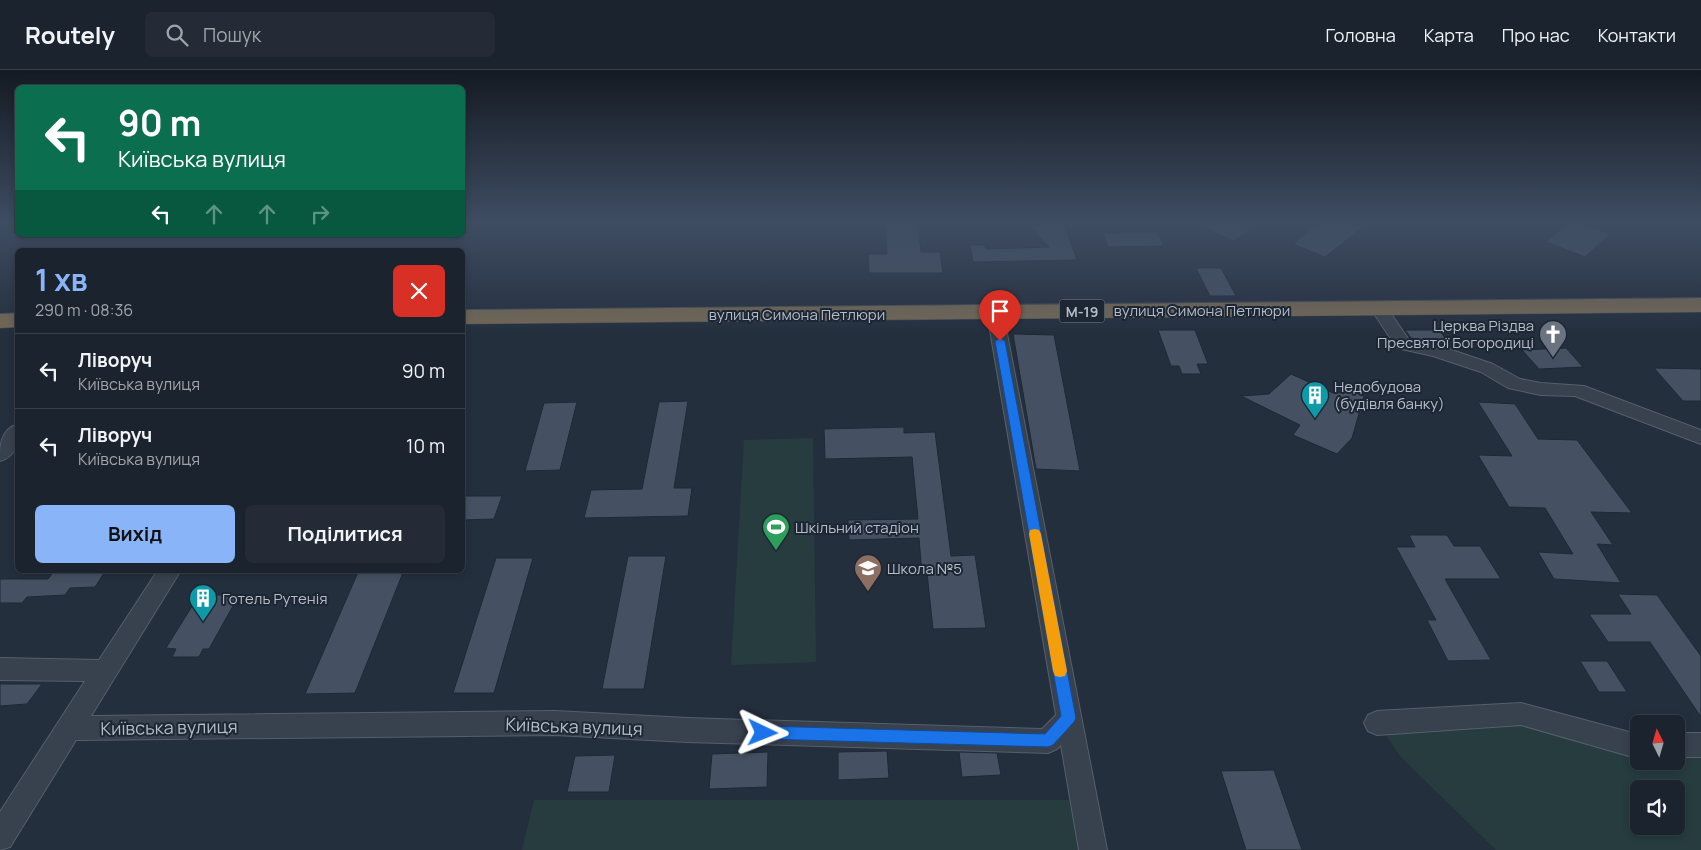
<!DOCTYPE html>
<html lang="uk">
<head>
<meta charset="utf-8">
<style>
	:root { --surface:#1b232e; --page:#242b36; --text:#f1f3f6; --muted:#a0a4aa; --line:#39404a; --accent:#8ab4f8 }
	body { margin:0; font-family:Manrope,sans-serif; background:var(--page); color:var(--text); height:100vh; display:flex; flex-direction:column; font-size:19px; white-space:nowrap }
	* { box-sizing:border-box; margin:0 }
	p { font-size:16px; color:var(--muted) }
	.icon { flex:none; width:28px; height:28px; fill:none; stroke:currentColor; stroke-width:2; stroke-linecap:round; stroke-linejoin:round }
	.map { position:relative; flex:1; overflow:hidden }
	.details { position:absolute; left:15px; top:178px; width:450px; height:325px; display:flex; flex-direction:column; background:var(--surface); border-radius:8px; box-shadow:0 2px 8px #0003,0 0 0 1px var(--line) }
	.details>* { flex:none }
	.guide { position:absolute; left:15px; top:15px; width:450px; height:152px; border-radius:8px; box-shadow:0 2px 8px #0003,0 0 0 1px var(--line); background:#0b6e4f; color:#fff; overflow:hidden }
	.needle { width:32px; rotate:355deg }
	.buttons { position:absolute; left:1630px; top:645px; display:grid; gap:10px }
	.buttons a { display:grid; place-items:center; width:55px; height:55px; border-radius:8px; background:var(--surface); box-shadow:0 2px 8px #0003,0 0 0 1px var(--line); font-size:25px }
	.pin { position:absolute; display:grid; place-items:center; width:42px; height:42px; color:#fff; margin:-51px -21px; border-radius:50% 50% 50% 0; rotate:-45deg; box-shadow:0 0 5px #0007 }
	.pin .icon { rotate:45deg }
	.me { position:absolute; width:55px; margin:-28px; rotate:92deg; stroke-linejoin:round; filter:drop-shadow(0 0 4px #0008) }
	.turn { display:flex; align-items:center; gap:18px; height:105px; padding:0 20px; font-size:22px }
	.turn .icon { width:65px; height:65px; stroke-width:2.5 }
	.turn b { display:block; font-size:35px; line-height:42px }
	.lanes { display:flex; align-items:center; height:48px; padding:0 20px; background:#0003; justify-content:center; gap:25px; direction:ltr }
	.lanes .off { opacity:.35 }
	.round { display:grid; place-items:center; flex:none; width:52px; height:52px; border-radius:8px; background:var(--page) }
	.head { display:flex; align-items:center; justify-content:space-between; height:85px; padding:0 20px }
	h1 { font-size:30px; font-weight:700; line-height:38px; color:var(--accent) }
	.action { display:flex; gap:10px; margin-top:auto; padding:10px 20px }
	.action a { flex:1; height:58px; border-radius:8px; background:var(--accent); color:#111; font-size:20px; font-weight:700; line-height:58px; text-align:center }
	.action a+a { background:var(--page); color:var(--text) }
	ul { padding:0; list-style:none }
	li { display:flex; align-items:center; gap:15px; height:75px; padding:0 20px; border-top:1px solid var(--line) }
	li div { flex:1 }
	li b { display:block; font-size:19px }
	li em { font-style:normal }
	header { display:flex; align-items:center; gap:30px; box-sizing:border-box; height:70px; padding:0 25px; background:var(--surface); border-bottom:1px solid var(--line) }
	header strong { font-size:24px }
	nav { display:flex; gap:28px; margin-inline-start:auto; font-size:18px }
	.search { width:350px; height:45px; background:var(--page); display:flex; align-items:center; gap:12px; box-sizing:border-box; padding:0 18px; border-radius:8px; color:var(--muted); font-size:19px }
	.map>svg:first-child { display:block }
</style>
</head>
<body>
<header>
<strong>Routely</strong>
<div class="search"><svg class="icon" aria-label="search" viewBox="0 0 24 24"><circle cx="10" cy="10" r="6"/><path d="M15 15l6 6"/></svg>Пошук</div>
<nav><a>Головна</a><a>Карта</a><a>Про нас</a><a>Контакти</a></nav>
</header>
<div class="map">
<svg width="1701" height="780" viewBox="0 0 1701 780">
	<rect width="100%" height="100%" fill="#242f3e"/>
	<path fill="#263c3f" fill-rule="evenodd" d="M813,368L816,592L731,595L744,370Z
		M1521,644L1639,674V691H1676V675H1701V780H1496L1401,687L1377,653ZM1639,719H1676V756H1639Z
		M534,730H1084L1093,780H522Z"/>
	<path fill="#455162" stroke="#1f2835" d="M885,154H918L921,182H940L943,203H869L868,184H887Z
		M1027,154H1064L1077,190L973,192L970,175H985L986,179L1049,177Z
		M1196,154H1257L1234,171Z
		M1317,154H1367L1325,187L1293,174Z
		M1566,154H1585L1610,164L1585,187L1546,172Z
		M1157,162L1164,176L1108,177L1103,163Z
		M1196,198H1221L1236,226H1210Z
		M1158,260H1195L1208,294H1197L1201,304H1182L1179,296H1171Z
		M1405,260H1439L1450,274H1439L1411,268Z
		M1013,264L1054,265L1080,401L1036,399Z
		M1566,278L1583,297L1539,299L1522,280Z
		M1654,298L1701,299V331H1683Z
		M1291,304L1333,323L1353,322L1364,326L1352,368L1337,384L1293,365L1300,355L1241,326L1269,324Z
		M688,331L674,418H692L688,446L584,448L591,420L642,419L659,332Z
		M577,332L560,400L525,401L544,333Z
		M1478,332L1515,334L1538,369L1577,370L1632,443L1591,442L1613,475L1597,474L1621,513L1554,509L1538,482L1573,484L1545,438L1509,437L1478,385L1512,386Z
		M904,357V363L935,362L951,486L975,485L986,558L933,559L927,503L922,504L919,468L849,470L848,450L918,449L912,387L825,389L824,359Z
		M462,426H502L494,449L462,450Z
		M1409,465H1447L1454,476H1480L1501,509H1445L1491,590L1448,591L1427,550H1436L1396,477H1415Z
		M628,486H666L644,619H602Z
		M496,488H533L494,623H453Z
		M55,500H106L95,517L70,518L65,525L27,527L22,533H0V509H48Z
		M359,500H404L355,623L305,624Z
		M1618,524L1657,525L1701,586V647L1650,572H1608L1589,544H1631Z
		M199,525H239L209,579H203L199,587H172L176,579L166,578Z
		M1580,591H1607L1627,622H1599Z
		M0,614H42L27,634L0,636Z
		M887,681L889,708L838,710V682Z
		M768,682L767,717L709,719L712,684Z
		M959,682L997,683L1001,705L962,707Z
		M615,685L609,722H567L575,686Z
		M1274,700L1302,780H1246L1221,701Z"/>
	<g fill="none" stroke-linecap="round" stroke-linejoin="round">
		<g stroke="#565f6c" stroke-width="2">
			<path id="minor" d="M1379,234L1385,235L1409,270L1443,277L1493,294L1520,309L1541,313L1584,316L1701,360V374L1575,326L1541,325L1508,318L1481,302L1433,286L1397,278L1371,239L1373,235Z
				M995,238L1001,239L1003,243L1107,780H1079L1061,675L1057,679L1048,683L687,672L555,665L76,670L10,777L0,780V742L85,611L0,610V588L99,590L158,500H181L91,646L555,641L687,648L1042,659L1056,645L987,243L989,239Z
				M18,354C18,371 18,386 0,391C0,375 0,360 18,354Z
				M1521,633L1629,662H1639V686H1629L1521,655L1377,665L1368,661L1364,653L1368,645L1377,641Z
				M1676,663H1701V687H1676Z"/>
		</g>
		<g stroke="#434c59" stroke-width="1">
			<path id="highway" d="M1701,228V242L462,254V240Z
				M18,243V257L0,258V244Z"/>
		</g>
		<use href="#minor" fill="#38414e" fill-rule="evenodd"/>
		<use href="#highway" fill="#746855" fill-rule="evenodd"/>
	</g>
	<linearGradient id="sky" x2="0" y2="1"><stop stop-color="#141a22"/><stop offset="0.58" stop-color="#3f4d63"/><stop offset="1" stop-color="#3f4d63" stop-opacity="0"/></linearGradient>
	<rect width="1701" height="264" fill="url(#sky)"/>
	<path fill="#1a73e8" stroke="#114b97" d="M1000,268L1005,271L1076,648L1074,652L1053,675L1048,677L763,669L758,667L755,663L758,658L763,656L1045,664L1061,646L995,271Z"/>
	<path fill="#f59e0b" d="M1035,459L1039,460L1041,464L1067,601L1065,606L1060,607L1055,606L1053,601L1029,464L1030,460Z"/>
	<defs>
		<g id="church-pin" transform="scale(1.4375)"><path d="M0 17L-7.5 6A9.5 9.5 0 1 1 7.5 6Z" fill="#6b7280" stroke="#1d2633"/><path d="M-1.2-6h2.4v3.5h3.3v2.4h-3.3V6h-2.4V-.1h-3.3v-2.4h3.3Z" fill="#fff"/></g>
		<g id="building-pin" transform="scale(1.4375)"><path d="M0 17L-7.5 6A9.5 9.5 0 1 1 7.5 6Z" fill="#0f9aa8" stroke="#1d2633"/><path d="M-4-6H4V6H1V3H-1V6H-4ZM-2.5-4.3h1.7v1.8h-1.7ZM.8-4.3h1.7v1.8H.8ZM-2.5-1h1.7V.8h-1.7ZM.8-1h1.7V.8H.8Z" fill="#fff"/></g>
		<g id="stadium-pin" transform="scale(1.4375)"><path d="M0 17L-7.5 6A9.5 9.5 0 1 1 7.5 6Z" fill="#2e9e5b" stroke="#1d2633"/><path d="M0-5a6.5 5 0 1 0 0 10a6.5 5 0 1 0 0-10ZM-3.5-1.8h7v3.6h-7Z" fill="#fff"/></g>
		<g id="school-pin" transform="scale(1.4375)"><path d="M0 17L-7.5 6A9.5 9.5 0 1 1 7.5 6Z" fill="#8d6e63" stroke="#1d2633"/><path d="M0-5L7-2L0 1L-7-2ZM-4 1L0 2.5L4 1V4Q0 6-4 4Z" fill="#fff"/></g>
	</defs>
	<g fill-rule="evenodd">
		<use href="#church-pin" x="1553" y="264"/>
		<use href="#building-pin" x="1315" y="325"/>
		<use href="#stadium-pin" x="776" y="457"/>
		<use href="#school-pin" x="868" y="498"/>
		<use href="#building-pin" x="203" y="528"/>
	</g>
	<g text-anchor="middle" dominant-baseline="central" stroke-width="4" stroke-linejoin="round" paint-order="stroke">
		<rect fill="#1d2633" stroke="#878f9c" stroke-width="1" x="1059.5" y="229.5" width="45" height="23" rx="4"/>
		<g font-size="14" font-weight="bold" fill="#b4bcc9">
			<text x="1082" y="241">М-19</text>
		</g>
		<g font-size="15" fill="#b4bcc9" stroke="#1d2633">
			<text x="1202" y="240">вулиця Симона Петлюри</text>
			<text x="797" y="244">вулиця Симона Петлюри</text>
		</g>
		<g font-size="15" fill="#b4bcc9" stroke="#1d2633" text-anchor="start">
			<text x="1534" y="255" text-anchor="end">Церква Різдва<tspan x="1534" dy="17">Пресвятої Богородиці</tspan></text>
			<text x="1334" y="316">Недобудова<tspan x="1334" dy="17">(будівля банку)</tspan></text>
			<text x="795" y="457">Шкільний стадіон</text>
			<text x="887" y="498">Школа №5</text>
			<text x="222" y="528">Готель Рутенія</text>
		</g>
		<g font-size="18" fill="#b4bcc9" stroke="#1d2633">
			<text transform="translate(574 656) rotate(2)">Київська вулиця</text>
			<text transform="translate(169 657) rotate(-1)">Київська вулиця</text>
		</g>
	</g>
</svg>
<div class="buttons">
<a><svg class="needle" viewBox="-14 -14 28 28"><path d="M0-13l5 13h-10z" fill="#e53935"/><path d="M0 13l5-13h-10z" fill="#a0a4aa"/></svg></a>
<a><svg class="icon" aria-label="sound" viewBox="0 0 24 24"><path d="M4 9h4l5-4v14l-5-4H4zM17 9q2 3 0 6"/></svg></a>
</div>
<div class="pin" style="left:1000px;top:271px;background:#d93025"><svg class="icon" aria-label="arrive" viewBox="0 0 24 24"><path d="M6 21V4h12l-3 4 3 4H6"/></svg></div>
<svg class="me" style="left:763px;top:663px" viewBox="-20 -20 40 40"><path d="M0-17L14 15 0 8-14 15z" fill="#1a73e8" stroke="#fff" stroke-width="4"/></svg>
<div class="guide">
<div class="turn"><svg class="icon" aria-label="left" viewBox="0 0 24 24"><path d="M17 20v-9H6M10 6l-5 5 5 5"/></svg><div><b>90 m</b>Київська вулиця</div></div>
<div class="lanes"><svg class="icon" aria-label="left" viewBox="0 0 24 24"><path d="M17 20v-9H6M10 6l-5 5 5 5"/></svg><svg class="icon off" aria-label="ahead" viewBox="0 0 24 24"><path d="M12 20V5M6 11l6-6 6 6"/></svg><svg class="icon off" aria-label="ahead" viewBox="0 0 24 24"><path d="M12 20V5M6 11l6-6 6 6"/></svg><svg class="icon off" aria-label="right" viewBox="0 0 24 24"><path d="M7 20v-9h11M14 6l5 5-5 5"/></svg></div>
</div>
<section class="details">
<div class="head"><div><h1>1 хв</h1><p>290 m · 08:36</p></div><a class="round" style="background:#d93025;color:#fff"><svg class="icon" aria-label="close" viewBox="0 0 24 24"><path d="M6 6l12 12M18 6L6 18"/></svg></a></div>
<ul>
<li><svg class="icon" aria-label="left" viewBox="0 0 24 24"><path d="M17 20v-9H6M10 6l-5 5 5 5"/></svg><div><b>Ліворуч</b><p>Київська вулиця</p></div><em>90 m</em></li>
<li><svg class="icon" aria-label="left" viewBox="0 0 24 24"><path d="M17 20v-9H6M10 6l-5 5 5 5"/></svg><div><b>Ліворуч</b><p>Київська вулиця</p></div><em>10 m</em></li>
</ul>
<div class="action"><a>Вихід</a><a>Поділитися</a></div>
</section>
</div>
</body>
</html>
